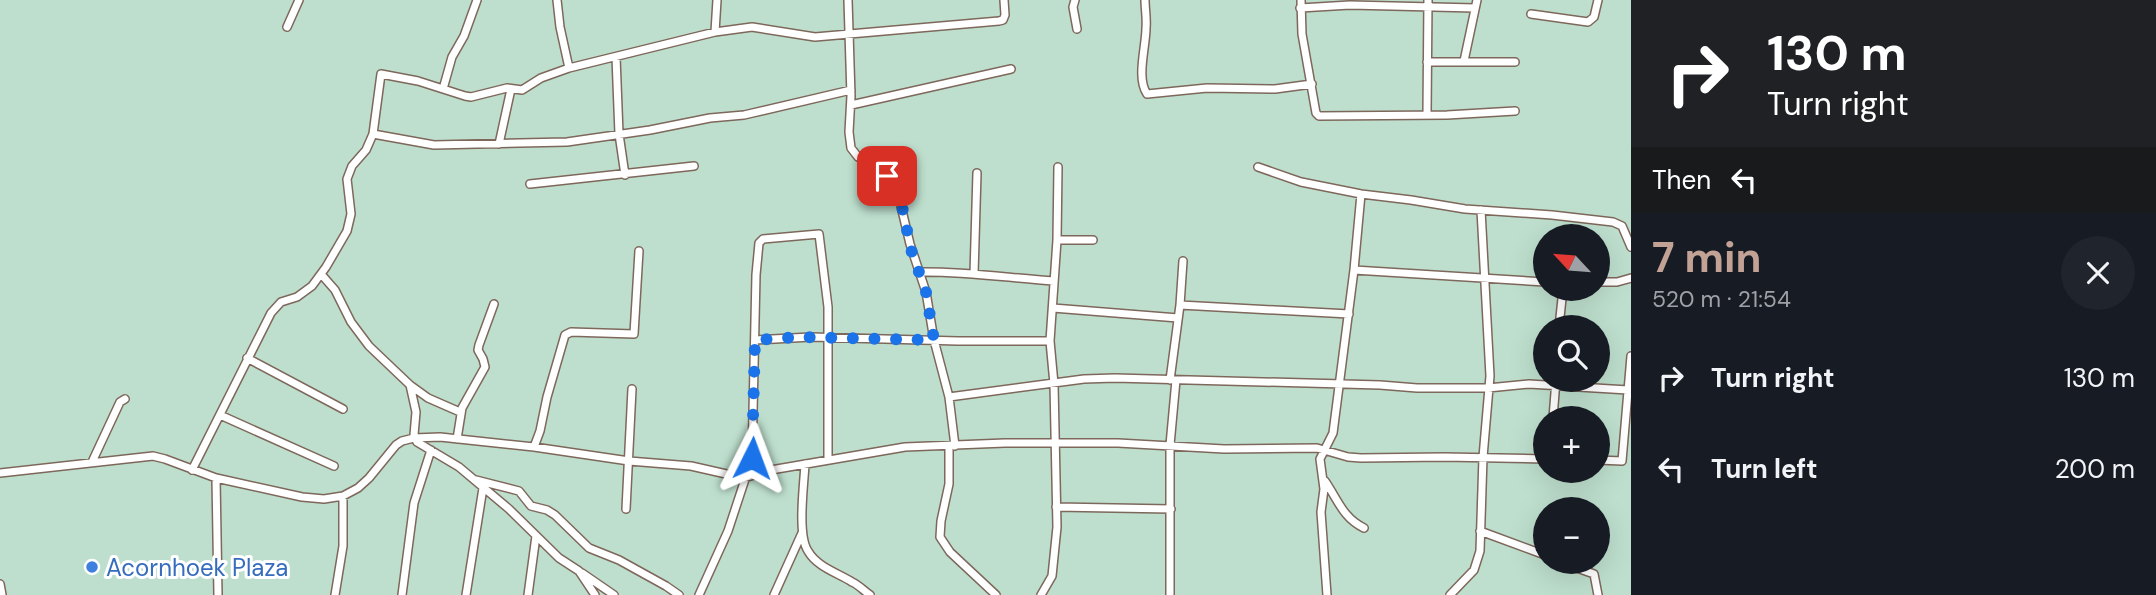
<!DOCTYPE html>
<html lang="en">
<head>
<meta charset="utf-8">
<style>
	:root { --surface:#171b24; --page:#20242c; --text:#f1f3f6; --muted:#9ea1a6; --accent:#c1a295 }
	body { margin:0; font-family:"DM Sans",sans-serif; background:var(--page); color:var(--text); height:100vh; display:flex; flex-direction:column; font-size:26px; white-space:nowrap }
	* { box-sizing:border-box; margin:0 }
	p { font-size:23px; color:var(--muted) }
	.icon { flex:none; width:38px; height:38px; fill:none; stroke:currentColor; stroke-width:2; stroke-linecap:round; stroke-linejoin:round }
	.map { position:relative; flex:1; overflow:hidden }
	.details { display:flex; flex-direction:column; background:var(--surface); width:525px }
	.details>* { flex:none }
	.hud { background:#202124; color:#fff; overflow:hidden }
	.needle { width:46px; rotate:296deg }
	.buttons { position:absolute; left:1533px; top:224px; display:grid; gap:14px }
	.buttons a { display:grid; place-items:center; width:77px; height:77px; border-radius:50%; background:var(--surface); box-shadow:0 7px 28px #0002; font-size:35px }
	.pin { position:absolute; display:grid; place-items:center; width:60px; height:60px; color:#fff; margin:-30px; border-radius:14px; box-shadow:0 4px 10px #0006 }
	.me { position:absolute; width:77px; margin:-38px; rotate:3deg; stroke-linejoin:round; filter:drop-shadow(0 0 5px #0008) }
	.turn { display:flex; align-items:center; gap:24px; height:147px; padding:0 21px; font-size:32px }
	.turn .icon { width:91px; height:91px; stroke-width:2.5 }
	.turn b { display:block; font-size:49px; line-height:60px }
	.then { display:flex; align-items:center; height:66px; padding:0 21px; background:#0003; gap:14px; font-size:26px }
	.round { display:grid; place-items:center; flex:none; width:74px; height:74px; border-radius:37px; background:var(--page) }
	.overview { display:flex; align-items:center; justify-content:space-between; height:119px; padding:0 21px }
	h1 { font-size:42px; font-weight:700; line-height:52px; color:var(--accent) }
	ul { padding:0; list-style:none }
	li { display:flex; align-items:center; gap:21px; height:91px; padding:0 21px }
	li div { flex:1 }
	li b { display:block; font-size:26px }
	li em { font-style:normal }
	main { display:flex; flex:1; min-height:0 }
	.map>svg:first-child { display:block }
</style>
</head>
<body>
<main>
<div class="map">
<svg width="1631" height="595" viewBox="0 0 1631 595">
	<rect width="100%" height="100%" fill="#f9dfd1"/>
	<path fill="#bedfce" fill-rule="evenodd" d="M0,0H1631V595H0ZM1545,236H1598V289H1545ZM1545,327H1598V380H1545ZM1545,418H1598V471H1545ZM1545,509H1598V562H1545Z"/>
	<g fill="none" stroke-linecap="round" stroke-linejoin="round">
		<g stroke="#7e675b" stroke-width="10">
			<path id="minor" d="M557,0L560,27L569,68
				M848,0L851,96L849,132L851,148L858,157L884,172L900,202L910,244L926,292L934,340L949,397L955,446
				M1075,0L1073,7L1077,29
				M1145,0C1145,9 1147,19 1146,28C1146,47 1136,78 1147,94L1207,88L1275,89L1312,84
				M1301,0L1302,34L1316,113L1319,116L1447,115L1515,111
				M1300,8L1350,5L1475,8
				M1531,14L1588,22L1594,17L1598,0
				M287,27L299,0
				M715,32L717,0
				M616,57L619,134L625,175
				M1464,61L1477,0
				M1427,62H1515
				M443,89L452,57L464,36L477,0
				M851,105L1011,69
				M1427,114L1428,0
				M373,134L434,145L567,142L650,130L710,118L744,115L851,90
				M499,144L511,89
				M1258,167L1301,182L1361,194L1411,200L1465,209L1552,215L1613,222L1622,226L1631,247
				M530,184L694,166
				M1057,240H1093
				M1354,270L1545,282
				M919,272C964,271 1009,278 1054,281
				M321,274L335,290L351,322L369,346L410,385L416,412L414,435L417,442L459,467L509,509L559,558L579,571L595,595
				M974,274L977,173
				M1598,282H1617L1631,278
				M1180,305L1349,314
				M1053,308L1178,318
				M1559,327L1563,289
				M755,340L811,337L958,341H1050
				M247,358L343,409
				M1170,380L1180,305L1183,261
				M410,385L428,398L460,412
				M949,397L1084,379L1115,378L1380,385L1417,388H1488L1529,384L1628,390
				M220,415L334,466
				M1553,418L1556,380
				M457,439L462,408L485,367L483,359L478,350L479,345L494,304
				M949,446V484L941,521L940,537L950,552L996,595
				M534,447L540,431L547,397L565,335L571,332L634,334L639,251
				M1598,460L1622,461L1631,356
				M92,462L120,402L125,399
				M805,464C804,484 797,535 808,551C817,567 838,573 852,582C859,585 864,591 870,595
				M192,470L271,313L281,302L297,297L312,286L326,267L347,231L351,214L347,179L352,166L366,150L373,134L381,74L418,81L465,96L471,97L507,88L522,90L541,78L569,68L715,32L752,27L815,37L999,21L1003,20L1005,15L1004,0
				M0,473L153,456L165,459L216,478L302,497L324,499L343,496L358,488L369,478L396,445L402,441L414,438L440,437L534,447L629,461L691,466L744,478L771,470L905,447L1005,443H1118L1224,449L1317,448L1348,457L1361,458L1444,457L1545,459
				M216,478L218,595
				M476,480L519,491L531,506L547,510L555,515L589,548L619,560L666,586L679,595
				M1325,481C1338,500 1343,518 1364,528
				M1056,507L1171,509
				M626,509L632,389
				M1480,531L1545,555
				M1560,562L1594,574L1598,595
				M582,573L614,595
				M0,584L2,595
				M335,595L343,546V496
				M402,595L414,503L431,450
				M466,595L483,488
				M528,595L536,536
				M699,595L728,531L752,458L756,275L759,243L763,239L819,234L828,307V459
				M774,595L802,533
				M1041,595L1052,576L1057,527L1054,384L1050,341L1057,240L1058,167
				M1170,595V445L1176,380
				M1327,595L1321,512L1324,489L1320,459L1333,433L1354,270L1361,194
				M1450,595L1474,570L1480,551L1483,457L1490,376L1481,210"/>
		</g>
		<use href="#minor" stroke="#fff" stroke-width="7"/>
	</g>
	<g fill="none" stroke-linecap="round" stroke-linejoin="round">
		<path stroke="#1a73e8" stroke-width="12" stroke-dasharray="0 21.6" d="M752,458L755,340L801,337L934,340L926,292L909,244L905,216L900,202L887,176"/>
	</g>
	<circle fill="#3f7fe0" stroke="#fff" stroke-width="2.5" cx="92" cy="567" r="7"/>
	<g text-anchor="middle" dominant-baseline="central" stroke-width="6" stroke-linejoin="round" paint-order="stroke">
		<g font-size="24" fill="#366cbe" stroke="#fff" text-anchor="start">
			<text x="106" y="567">Acornhoek Plaza</text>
		</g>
	</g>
</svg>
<div class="buttons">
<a><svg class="needle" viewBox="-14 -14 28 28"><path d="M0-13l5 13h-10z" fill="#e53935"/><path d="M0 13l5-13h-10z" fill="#9ea1a6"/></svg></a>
<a><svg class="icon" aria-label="search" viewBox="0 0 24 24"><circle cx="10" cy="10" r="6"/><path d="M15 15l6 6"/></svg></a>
<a>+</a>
<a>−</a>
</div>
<div class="pin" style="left:887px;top:176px;background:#d93025"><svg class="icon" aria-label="arrive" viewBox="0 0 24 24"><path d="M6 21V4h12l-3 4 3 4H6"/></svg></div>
<svg class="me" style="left:752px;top:458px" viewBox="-20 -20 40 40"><path d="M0-17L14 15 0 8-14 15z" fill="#1a73e8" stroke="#fff" stroke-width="4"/></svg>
</div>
<section class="details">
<div class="hud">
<div class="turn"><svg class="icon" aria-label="right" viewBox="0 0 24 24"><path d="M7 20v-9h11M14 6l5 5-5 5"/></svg><div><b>130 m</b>Turn right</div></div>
<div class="then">Then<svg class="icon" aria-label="left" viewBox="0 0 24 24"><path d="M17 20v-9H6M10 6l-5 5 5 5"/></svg></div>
</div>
<div class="overview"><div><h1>7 min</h1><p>520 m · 21:54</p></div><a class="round"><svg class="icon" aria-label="close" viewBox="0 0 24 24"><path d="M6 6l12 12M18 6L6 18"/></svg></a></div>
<ul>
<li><svg class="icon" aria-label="right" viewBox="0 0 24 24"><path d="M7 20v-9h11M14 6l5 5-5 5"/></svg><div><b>Turn right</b></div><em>130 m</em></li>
<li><svg class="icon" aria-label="left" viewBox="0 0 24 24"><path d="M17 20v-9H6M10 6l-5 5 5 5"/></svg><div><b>Turn left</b></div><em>200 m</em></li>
</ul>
</section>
</main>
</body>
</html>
